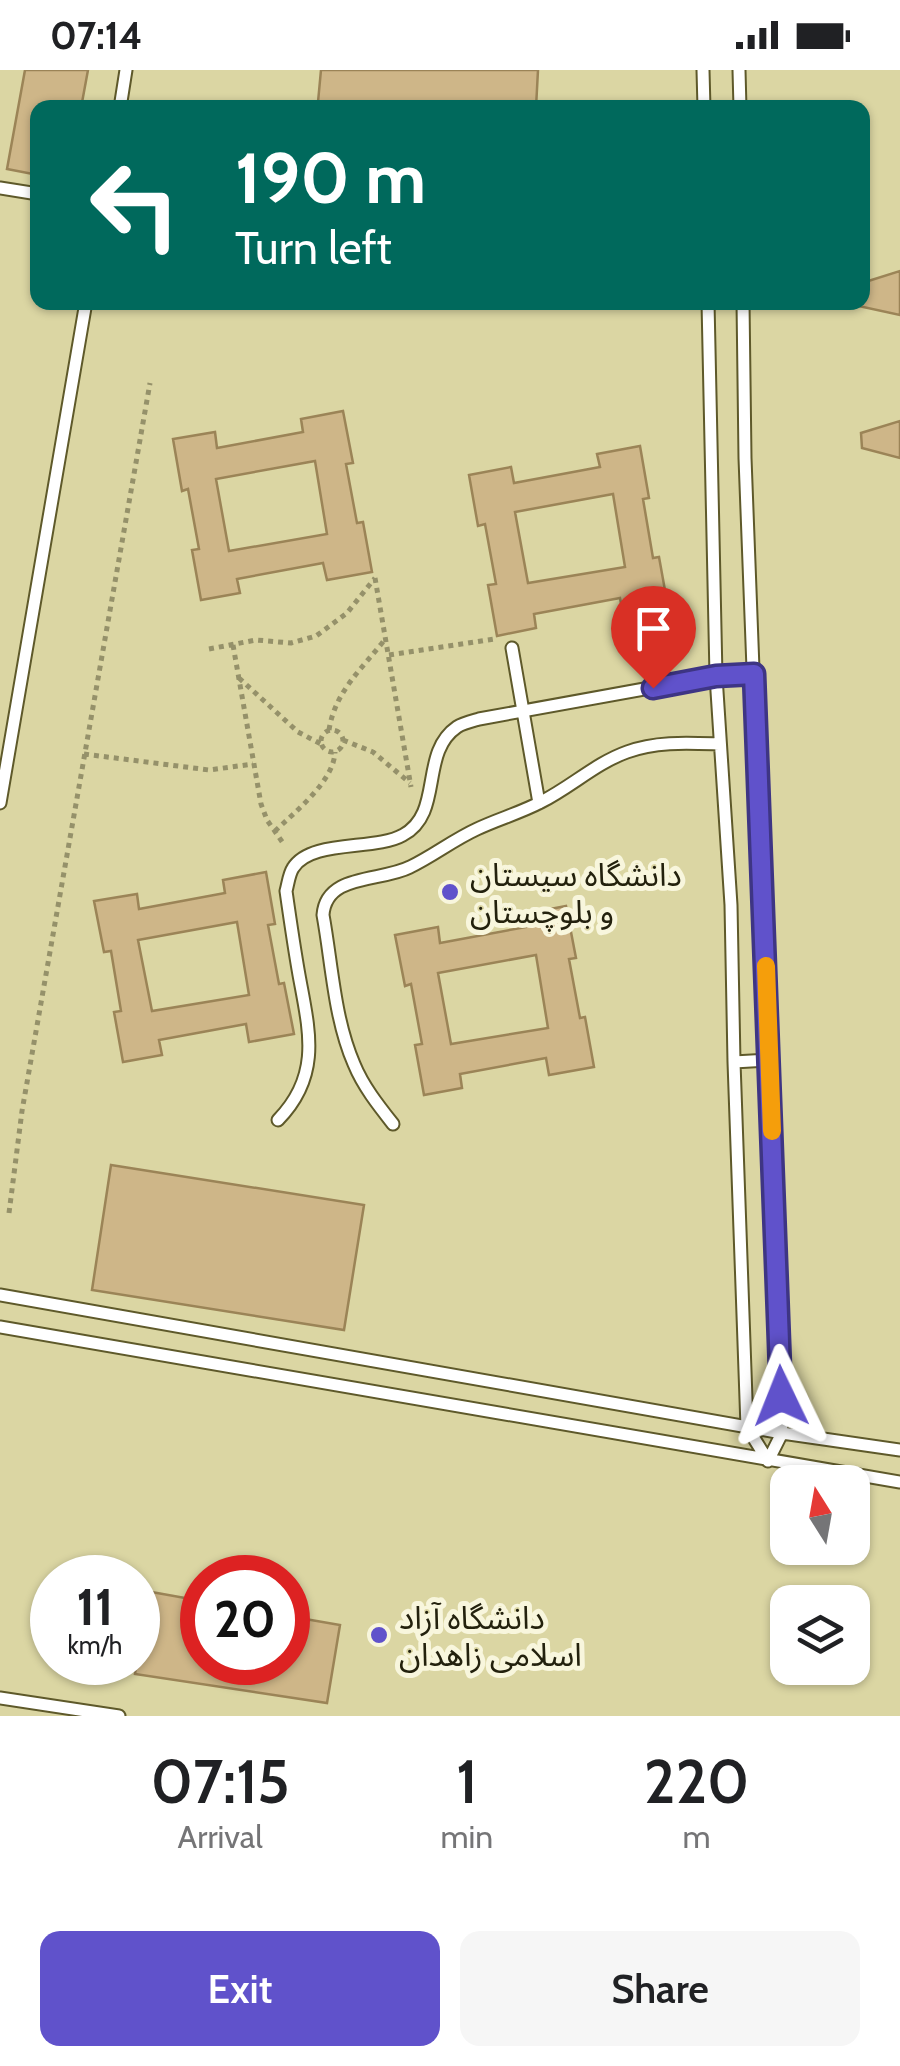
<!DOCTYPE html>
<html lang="en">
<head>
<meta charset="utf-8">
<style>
	:root { --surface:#fff; --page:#f6f6f6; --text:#202124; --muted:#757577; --accent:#6052cb }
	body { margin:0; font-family:Cabin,"Noto Sans Arabic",sans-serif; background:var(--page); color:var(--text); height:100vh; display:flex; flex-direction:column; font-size:38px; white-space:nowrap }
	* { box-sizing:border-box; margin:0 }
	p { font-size:32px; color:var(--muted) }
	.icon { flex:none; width:55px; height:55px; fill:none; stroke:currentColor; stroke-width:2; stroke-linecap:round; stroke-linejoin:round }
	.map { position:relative; height:1646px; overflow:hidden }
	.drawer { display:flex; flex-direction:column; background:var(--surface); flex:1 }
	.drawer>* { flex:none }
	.banner { position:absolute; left:30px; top:30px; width:840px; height:210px; border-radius:20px; box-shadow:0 2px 8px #0004; background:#00695c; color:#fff; overflow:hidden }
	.needle { width:65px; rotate:349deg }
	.tools { position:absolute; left:770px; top:1395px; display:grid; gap:20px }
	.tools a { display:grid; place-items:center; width:100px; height:100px; border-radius:20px; background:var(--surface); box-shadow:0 2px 8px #0004; font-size:50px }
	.speed { position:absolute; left:30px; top:1485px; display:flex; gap:20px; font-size:50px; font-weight:700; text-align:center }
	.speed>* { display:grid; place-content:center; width:130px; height:130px; border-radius:50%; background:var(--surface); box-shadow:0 2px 8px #0004; line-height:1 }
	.speed small { font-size:25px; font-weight:400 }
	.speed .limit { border:15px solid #d22; background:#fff; color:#111 }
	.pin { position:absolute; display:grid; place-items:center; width:85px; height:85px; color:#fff; margin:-102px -42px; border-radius:50% 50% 50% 0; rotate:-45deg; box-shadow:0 0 10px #0007 }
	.pin .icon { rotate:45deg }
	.me { position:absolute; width:110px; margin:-55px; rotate:358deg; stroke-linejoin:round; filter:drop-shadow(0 0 8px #0008) }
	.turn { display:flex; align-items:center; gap:35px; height:210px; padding:0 40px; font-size:45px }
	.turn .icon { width:130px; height:130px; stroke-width:2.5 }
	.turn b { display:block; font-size:70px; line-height:85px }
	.eta { display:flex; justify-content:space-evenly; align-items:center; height:170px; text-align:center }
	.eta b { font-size:60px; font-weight:600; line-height:70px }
	.action { display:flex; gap:20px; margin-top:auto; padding:20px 40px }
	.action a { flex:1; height:115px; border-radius:20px; background:var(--accent); color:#fff; font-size:40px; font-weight:600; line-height:115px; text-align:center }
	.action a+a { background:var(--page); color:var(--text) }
	.status { display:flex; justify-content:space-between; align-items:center; height:70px; padding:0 50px; background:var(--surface); direction:ltr }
	.status svg { height:28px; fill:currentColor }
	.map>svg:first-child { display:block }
</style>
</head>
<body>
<div class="status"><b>07:14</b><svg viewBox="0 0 49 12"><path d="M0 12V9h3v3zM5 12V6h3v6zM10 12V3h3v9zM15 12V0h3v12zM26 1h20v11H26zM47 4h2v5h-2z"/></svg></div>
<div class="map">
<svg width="900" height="1646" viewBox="0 0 900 1646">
	<rect width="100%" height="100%" fill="#dbd6a3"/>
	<path fill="#ceb688" stroke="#9b8457" stroke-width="2.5" fill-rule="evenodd" d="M25,0H88L81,38H38V105L7,99Z
		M321,0H538L536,38H398L318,32Z
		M900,201V245L854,235V232H862V213Z
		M343,341L353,393L346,394L357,453L363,452L372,502L327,510L323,493L237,509L240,523L201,530L192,480L199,479L188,419L182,421L173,369L215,362L217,378L303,362L301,349ZM315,391L327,464L229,481L216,409Z
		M900,351V388L862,378L861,363Z
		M640,376L649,428L643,429L653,488L659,487L668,537L623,545L620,528L534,544L536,558L497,566L488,515L496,514L485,454L478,456L469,405L511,397L514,413L600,397L597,384ZM613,424L625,497L528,513L515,442Z
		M266,802L275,854L268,855L279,914L284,913L294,964L249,972L246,954L159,970L162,985L123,992L114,942L121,941L111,881L104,882L94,831L137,824L139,839L225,823L223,810ZM237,852L249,925L152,941L138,870Z
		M566,836L576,888L569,889L580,948L585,947L594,997L549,1005L546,988L460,1004L462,1018L424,1025L415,975L422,974L411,914L405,916L395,865L438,857L440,873L526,857L524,844ZM536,885L548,958L451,974L438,903Z
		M111,1095L364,1135L344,1260L92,1220Z
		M146,1521L202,1531V1592H288V1546L340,1555L327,1633L135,1604Z"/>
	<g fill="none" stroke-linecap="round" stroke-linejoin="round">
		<g stroke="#5e592a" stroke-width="15">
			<path id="service" d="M703,0L704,38
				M739,0L740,38
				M120,38L126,0
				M0,118L38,124
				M708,232L716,606L731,835L734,992L747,1357L768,1391
				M743,232L745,388L782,1363L768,1391
				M512,578L539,733
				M0,733L86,232
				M734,992L769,990
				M278,1050C322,1005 309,960 299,905C294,877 290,849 286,821C288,814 289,804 293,798C311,769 375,781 403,765C444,743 419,683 457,657C463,653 472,651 479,649L716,606L754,604
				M393,1054C378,1035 363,1016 354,994C334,948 332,894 323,845C326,803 381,812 410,797C433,786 453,770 477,759C498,749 520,743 541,732C571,717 596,693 627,682C656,671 689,673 719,674
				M0,1225L782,1363L900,1380
				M0,1257L900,1412
				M0,1628L119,1646"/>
		</g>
		<path stroke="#95916a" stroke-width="5" stroke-dasharray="5 5" stroke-linecap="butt" d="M375,508L411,717
			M233,575L261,734L267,750L283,773
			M209,579L256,570L291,573L316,566L347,543L375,508
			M389,585L495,569
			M239,608L298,662L321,674
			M321 671a11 11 0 1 1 22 0a11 11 0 1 1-22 0Z
			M329,660C335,621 363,598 386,568
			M343,670L373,682L410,713
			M84,684L209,700L253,694
			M275,761C295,742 334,711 335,682
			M9,1143L22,1041L150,313"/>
		<use href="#service" stroke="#fff" stroke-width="11"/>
	</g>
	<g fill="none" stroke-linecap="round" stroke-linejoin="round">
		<g stroke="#3e3584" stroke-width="25">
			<path id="route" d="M653,618L716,606L754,604L781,1326"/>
		</g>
		<use href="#route" stroke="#6052cb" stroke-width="18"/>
		<path stroke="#f59e0b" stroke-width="18" d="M766,896L772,1061"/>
	</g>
	<g fill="#6052cb" stroke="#f8f6dd" stroke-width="4">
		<circle cx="450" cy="822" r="10"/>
		<circle cx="379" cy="1565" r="10"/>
	</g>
	<g text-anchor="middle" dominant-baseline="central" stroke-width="10" stroke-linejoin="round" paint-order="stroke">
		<g font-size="32" fill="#23210d" stroke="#f8f6dd" text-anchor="start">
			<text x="470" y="804">دانشگاه سیستان<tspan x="470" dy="37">و بلوچستان</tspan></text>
			<text x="399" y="1547">دانشگاه آزاد<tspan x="399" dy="37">اسلامی زاهدان</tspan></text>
		</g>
	</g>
</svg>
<div class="tools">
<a><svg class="needle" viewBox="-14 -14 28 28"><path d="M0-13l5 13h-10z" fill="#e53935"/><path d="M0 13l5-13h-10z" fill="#757577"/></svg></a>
<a><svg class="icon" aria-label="layers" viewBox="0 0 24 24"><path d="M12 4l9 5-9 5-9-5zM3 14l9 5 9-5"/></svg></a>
</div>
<div class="speed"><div>11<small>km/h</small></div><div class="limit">20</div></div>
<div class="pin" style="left:653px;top:618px;background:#d93025"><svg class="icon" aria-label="arrive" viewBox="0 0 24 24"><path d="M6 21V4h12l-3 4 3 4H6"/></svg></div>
<svg class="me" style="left:781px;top:1326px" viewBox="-20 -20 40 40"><path d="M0-17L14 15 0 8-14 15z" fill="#6052cb" stroke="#fff" stroke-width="4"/></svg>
<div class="banner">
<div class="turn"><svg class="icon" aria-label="left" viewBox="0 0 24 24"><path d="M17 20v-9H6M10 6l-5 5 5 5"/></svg><div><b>190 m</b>Turn left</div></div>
</div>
</div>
<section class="drawer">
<div class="eta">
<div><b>07:15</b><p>Arrival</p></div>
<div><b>1</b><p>min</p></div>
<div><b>220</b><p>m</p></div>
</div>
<div class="action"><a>Exit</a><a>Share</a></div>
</section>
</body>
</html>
